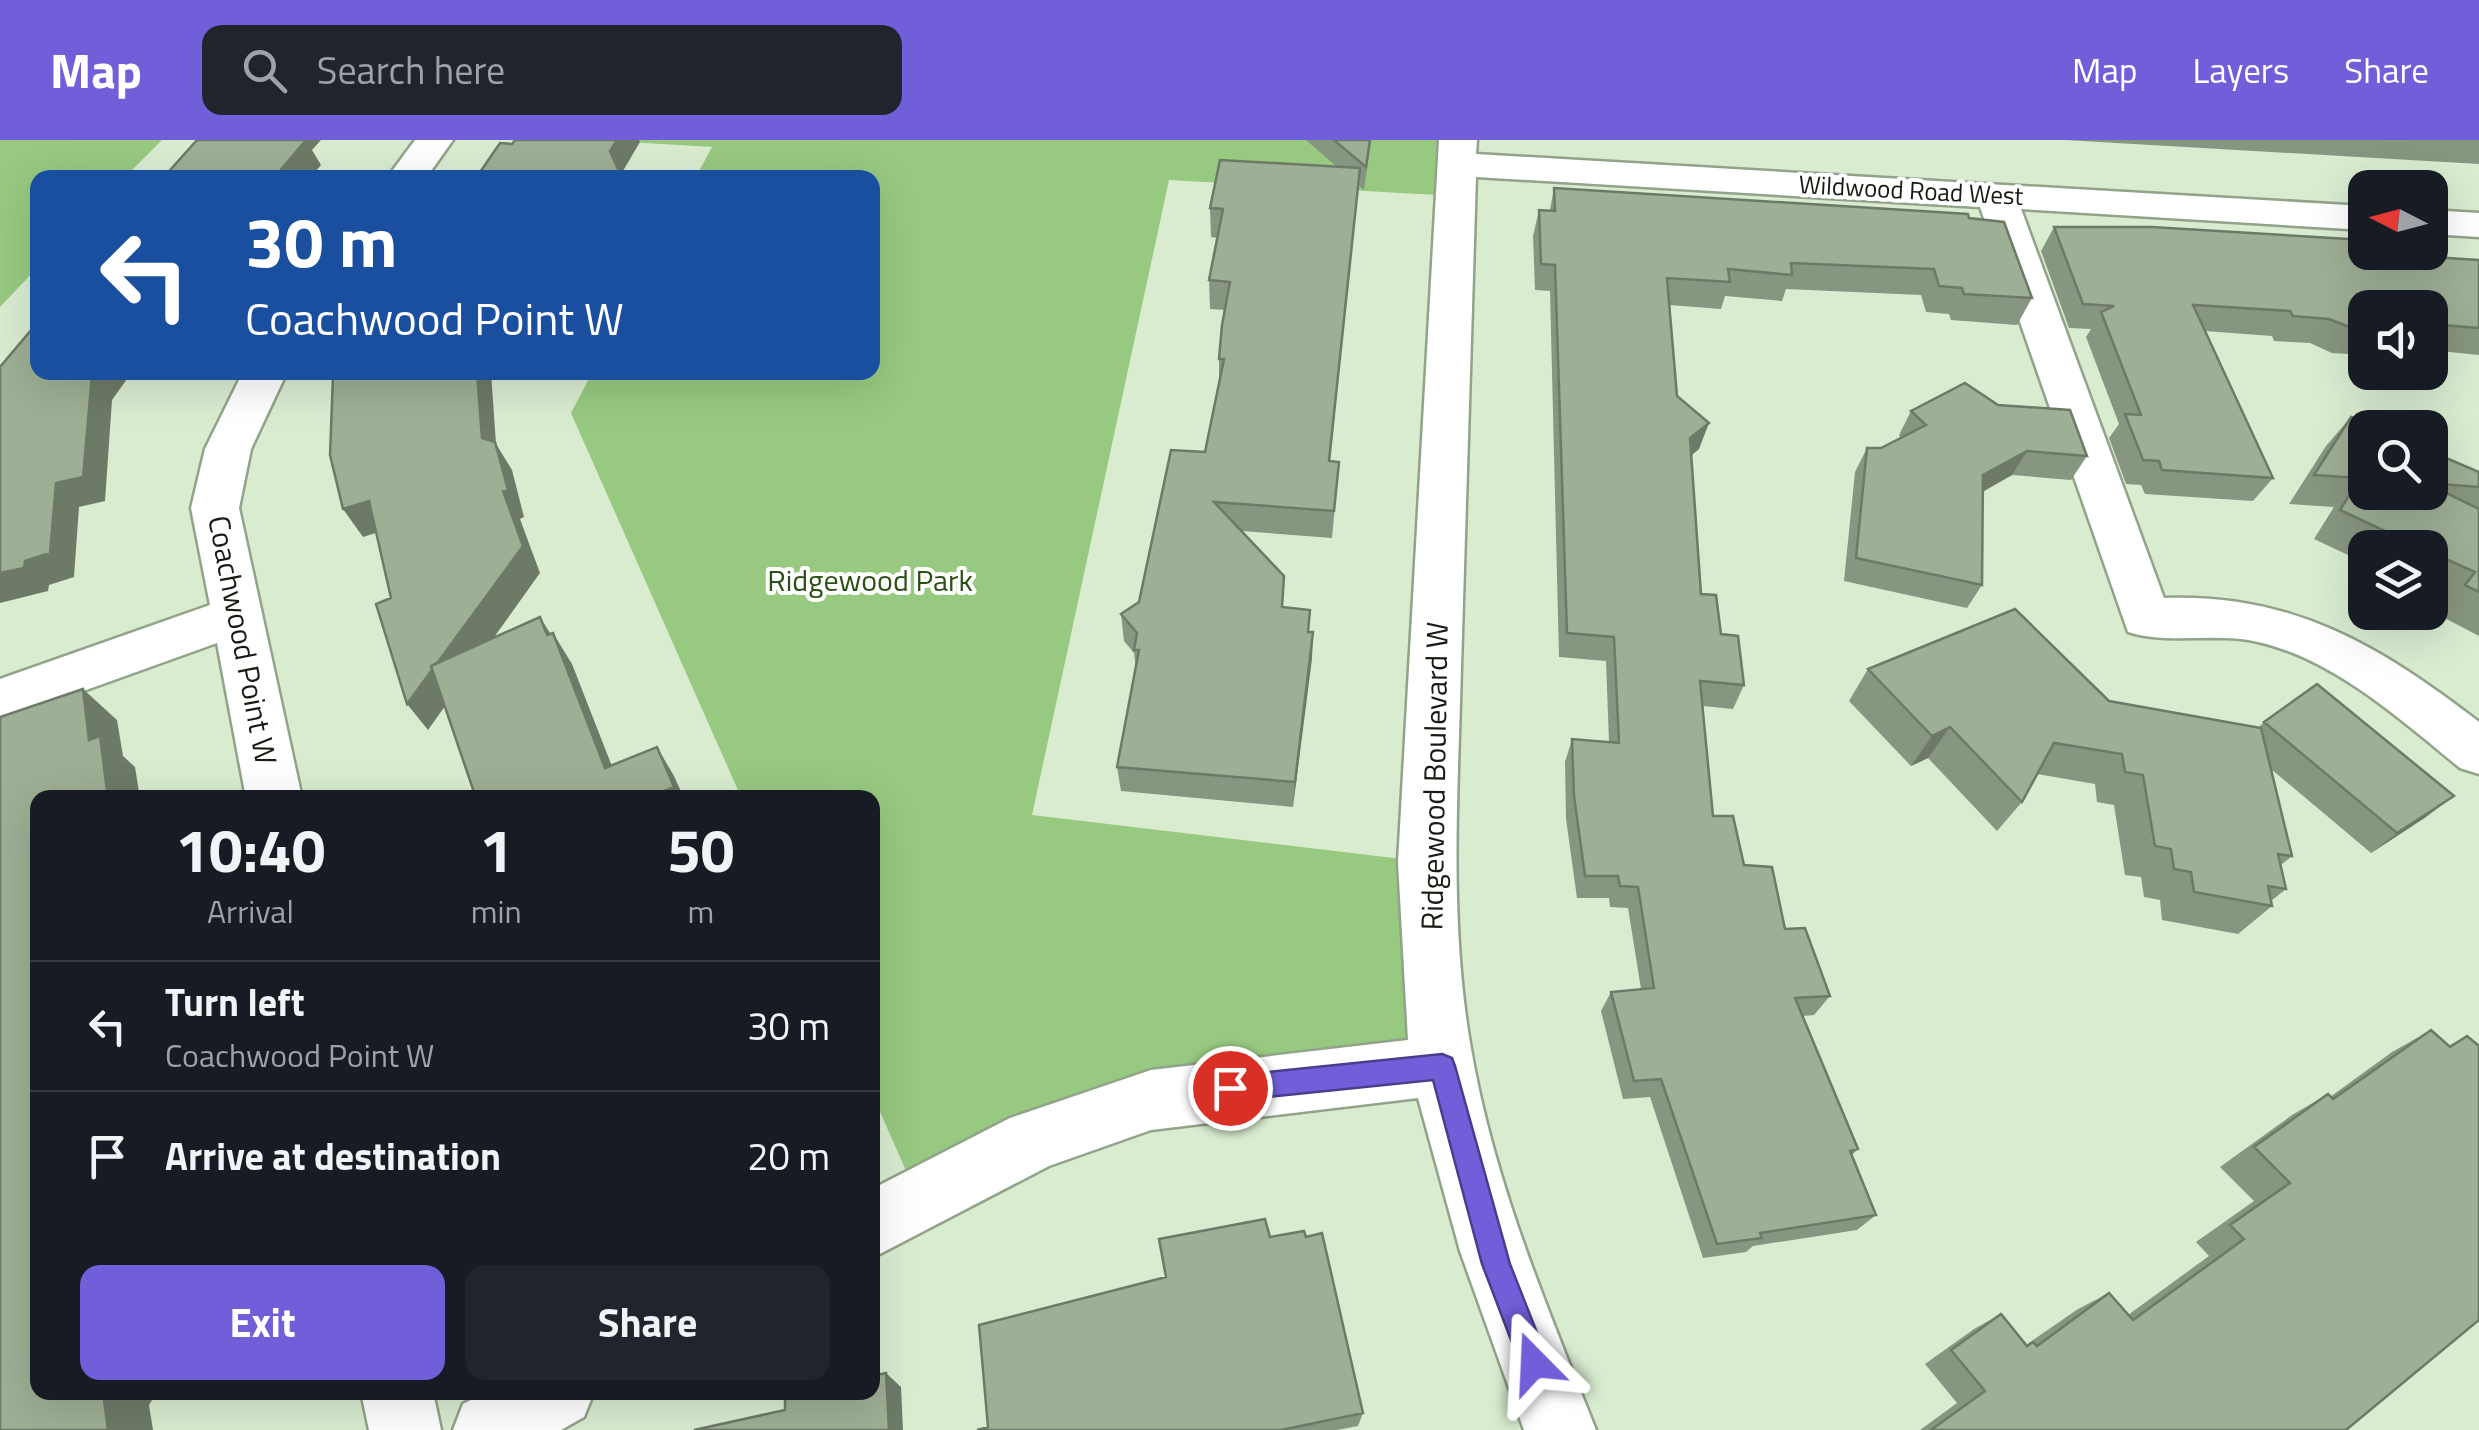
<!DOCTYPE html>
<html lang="en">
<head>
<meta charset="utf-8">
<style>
	:root { --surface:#171b24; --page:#20242c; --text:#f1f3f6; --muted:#9ea1a6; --line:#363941; --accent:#715fd9 }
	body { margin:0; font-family:"Titillium Web",sans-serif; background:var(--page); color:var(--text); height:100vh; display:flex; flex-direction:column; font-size:38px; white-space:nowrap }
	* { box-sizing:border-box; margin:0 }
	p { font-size:32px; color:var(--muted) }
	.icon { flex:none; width:55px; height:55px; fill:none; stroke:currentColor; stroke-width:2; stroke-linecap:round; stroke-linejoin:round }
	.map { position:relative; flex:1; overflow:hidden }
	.side { position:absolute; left:30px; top:650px; width:850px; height:610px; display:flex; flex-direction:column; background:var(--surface); border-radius:20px; box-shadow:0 10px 40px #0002 }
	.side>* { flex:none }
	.banner { position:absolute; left:30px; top:30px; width:850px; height:210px; border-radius:20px; box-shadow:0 10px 40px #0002; background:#1a4fa0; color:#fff; overflow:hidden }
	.needle { width:65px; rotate:276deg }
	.fabs { position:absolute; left:2348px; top:30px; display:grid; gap:20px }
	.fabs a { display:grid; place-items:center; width:100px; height:100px; border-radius:20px; background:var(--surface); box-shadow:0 10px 40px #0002; font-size:50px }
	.pin { position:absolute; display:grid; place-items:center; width:85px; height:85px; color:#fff; margin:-42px; border:5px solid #fff; border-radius:50%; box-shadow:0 2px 10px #0007 }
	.me { position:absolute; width:110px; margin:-55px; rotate:339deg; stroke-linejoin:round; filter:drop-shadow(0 0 8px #0008) }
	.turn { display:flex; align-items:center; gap:35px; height:210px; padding:0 50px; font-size:45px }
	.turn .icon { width:130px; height:130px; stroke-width:2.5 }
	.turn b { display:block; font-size:70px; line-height:85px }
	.eta { display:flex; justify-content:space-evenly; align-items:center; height:170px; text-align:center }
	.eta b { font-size:60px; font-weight:700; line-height:70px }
	.primary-button { display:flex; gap:20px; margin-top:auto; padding:20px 50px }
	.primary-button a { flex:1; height:115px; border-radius:20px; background:var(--accent); color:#fff; font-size:40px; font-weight:700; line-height:115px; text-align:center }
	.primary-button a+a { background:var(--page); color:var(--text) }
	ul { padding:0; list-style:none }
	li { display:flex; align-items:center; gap:30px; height:130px; padding:0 50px; border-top:2px solid var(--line) }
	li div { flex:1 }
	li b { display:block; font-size:38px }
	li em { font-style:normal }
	header { display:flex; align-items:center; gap:60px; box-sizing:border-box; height:140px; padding:0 50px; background:var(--accent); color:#fff }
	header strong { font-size:48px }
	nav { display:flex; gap:55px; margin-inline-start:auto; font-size:35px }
	.search { width:700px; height:90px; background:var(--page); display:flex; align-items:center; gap:25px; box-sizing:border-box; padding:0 35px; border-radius:20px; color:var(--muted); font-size:38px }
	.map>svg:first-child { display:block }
</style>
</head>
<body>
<header>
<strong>Map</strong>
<div class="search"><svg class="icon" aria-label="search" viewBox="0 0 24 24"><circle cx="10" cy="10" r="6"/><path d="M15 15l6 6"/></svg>Search here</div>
<nav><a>Map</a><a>Layers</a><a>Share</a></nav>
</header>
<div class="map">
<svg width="2479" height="1290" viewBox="0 0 2479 1290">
	<rect width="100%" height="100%" fill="#d9ecd0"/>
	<path fill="#97c980" d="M0,0H162L125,37L38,38L37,128L0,167Z
		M595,0H1458L1455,56L1169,40L1032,675L1427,722L1442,926L1269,943L919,1060L873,956L872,658L741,657L571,273L592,233L872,232V38L696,37L712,7Z"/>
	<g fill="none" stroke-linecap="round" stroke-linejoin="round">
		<g stroke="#91a389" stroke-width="5">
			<path id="minor" d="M415,0H453L426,38H387Z
				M1439,0H1477L1476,14L2365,66V90L2021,69L2164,458C2293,453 2380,506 2479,582V634L2460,628C2401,580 2334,519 2258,502C2215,492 2169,505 2128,492L1980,67L1476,37C1471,200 1466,363 1461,527C1458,652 1449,779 1470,903C1492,1037 1546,1165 1596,1290H1524L1460,1111L1418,958L1151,990L1049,1026L872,1118V1049L1010,978L1151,930L1408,900L1398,722Z
				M2430,70L2479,73V97L2430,94Z
				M243,232H287L251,309L239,368L302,658H246L217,503L0,581V539L210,465L191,368L205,309Z
				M361,1252H433L441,1290H369Z
				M486,1252H594L584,1277L561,1290H453L463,1264Z"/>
		</g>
		<use href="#minor" fill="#fff" fill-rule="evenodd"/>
	</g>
	<path fill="#879680" d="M1306,0H1371L1364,50L1358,45L1330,321L1339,322L1332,398L1242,391L1283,467L1309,492H1313L1293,667L1121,651L1117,627L1136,529L1134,513L1124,501L1121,474L1139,462L1205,312L1219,242V219L1225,170L1210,169L1209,140L1217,98L1211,97L1210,68L1337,27Z
		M2065,0H2479V24Z
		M1554,48L1969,78L2032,158L2017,185L1951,180L1949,174L1926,172L1921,155L1786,149L1782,161L1725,156L1721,169L1669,165L1677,256L1699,309L1691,315L1701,454L1744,545L1733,569L1703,566L1713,676L1830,856L1814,875L1803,876L1858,1009L1852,1015L1876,1075L1857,1090L1753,1106L1746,1112L1703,1118L1650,957L1623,959L1601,871L1611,852L1641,849L1628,768L1610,767L1609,758H1577L1566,679L1565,622L1572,599L1609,602L1606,521L1559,517L1550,151L1535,150L1533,96L1539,70H1550Z
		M2054,87L2479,120V215L2430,210V168H2365V206L2349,214L2332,213L2310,203L2274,201L2272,196L2205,191L2273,338L2253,361L2145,354L2141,345L2126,344L2109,298L2119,284L2086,197L2091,189L2069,188L2041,111Z
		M1998,265L2087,316L2071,340L2012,335L1983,352L1982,445L1967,468L1844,441L1855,332L1867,308H1881L1901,298L1899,295L1911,271Z
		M2351,277L2479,332V496L2435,473L2445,460L2430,453V408H2365V423L2314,399L2334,367L2289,364L2326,306Z
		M1868,529L2109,561L2259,587L2264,582L2426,677L2371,713L2271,629L2292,716L2281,725L2286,749L2271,761L2272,766L2238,794L2162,780L2160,760L2144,757L2141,737L2125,735L2114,665L2097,662L2095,644L2037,634L2022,662L1997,691L1928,618L1911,626L1849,561Z
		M2431,890L2448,906L2467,896L2346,1290H1920L1957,1263L1925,1224L1974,1189L2001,1174L2026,1205L2078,1169L2109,1153L2128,1175L2209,1116L2196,1102L2254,1061L2220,1027L2292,975L2328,954L2330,957L2392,912Z
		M1270,1097L1363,1273L1358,1286L1337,1290H977L988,1287L1165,1137Z"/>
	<path fill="#6e7a68" d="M287,0H321L312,10L321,25L310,38H274Z
		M617,0H639L640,2L620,36L610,11Z
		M2365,194V206L2349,214Z
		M94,232H132L112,260L105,361L79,367L74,437L49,445L48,451L0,463V433L25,421Z
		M477,232H491L496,304L512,330L524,377L520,379L540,433L428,590L407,564L482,298Z
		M1709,283L1699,309L1681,324L1690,298Z
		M2027,311L2012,335L1968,359L1983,335Z
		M369,361L388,389L363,397L343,369Z
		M540,477L558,506L553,493L572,524L624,657L605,628Z
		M1313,492L1312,519L1293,667L1295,642Z
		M83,549L117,580L123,616L135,627L140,658H108L89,600Z
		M1950,587L1928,618L1911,626L1932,596Z
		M657,607L674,636L684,658H661L659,653Z
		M2454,656L2426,677L2371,713L2397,693Z
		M886,1233L901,1247L903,1290H889Z
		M103,1252H157L149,1265L153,1290H108Z"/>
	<path fill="#9daf95" stroke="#6e7a68" stroke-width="2.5" d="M197,0H306L274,38H163Z
		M515,0H617L610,11L622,38H476L500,3L512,4Z
		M1334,0H1370L1366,27Z
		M1220,20L1360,28L1329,321L1339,322L1334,371L1214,362L1284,436L1282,467L1310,470L1308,492H1313L1295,642L1117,627L1139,510H1134L1137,493L1121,474L1139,462L1171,310L1205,312L1224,219H1219L1222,185L1230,142L1209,140L1223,69L1210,68Z
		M1554,48L1968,74L1969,78L2004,82L2032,158L1964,154L1962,148L1939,146L1934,129L1791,123L1792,135L1728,129L1730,142L1667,138L1677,256L1709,283L1690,298L1701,454L1716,455L1721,494L1738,496L1744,545L1700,541L1713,676H1733L1744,725L1772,727L1785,789L1805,788L1830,856L1795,858L1858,1009L1850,1011L1876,1075L1760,1093L1762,1098L1717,1104L1661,939L1634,941L1611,852L1654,848L1638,747L1620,746L1618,736H1585L1574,656L1572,599L1619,603L1614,497L1567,493L1555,125L1541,124L1539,70L1555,71Z
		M2054,87H2152L2365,100V112H2414L2416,116L2479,120V188L2430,184V168H2365V189L2352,188L2329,179L2293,176L2290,171L2193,165L2273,338L2162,330L2159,321L2143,320L2125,274L2141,275L2101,172L2114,166L2083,164Z
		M38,182V232H94L92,235L83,337L56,343L50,413L25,421L24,428L0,433V227Z
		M335,232H477L482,298L495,302L508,350L503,351L523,406L438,522L431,526L432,530L407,564L376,464L391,458L369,361L343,369L330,315L333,236Z
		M1965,243L1998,265L2070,270L2087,316L2027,311L1983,335L1982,445L1856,418L1867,308H1881L1926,285L1911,271Z
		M2351,277L2376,288H2365V352H2430V311L2479,332V347L2441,344L2438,349L2479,369V452L2465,445L2475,432L2430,412V408H2421L2340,370L2360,338L2314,335Z
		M2015,469L2109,561L2261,588L2292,716L2278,714L2286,749L2268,746L2272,766L2194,752L2191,732L2174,729L2171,709L2155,706L2143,635L2125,632L2122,614L2054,603L2022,662L1950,587L1932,596L1868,529Z
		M540,477L547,495L553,493L605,628L657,607L674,647L659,653L661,658H476L431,526Z
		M2317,544L2454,656L2397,693L2264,582Z
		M83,549L89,600L100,596L108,658H38V1252H103L108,1290H0V577Z
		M2431,890L2450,907L2467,896L2479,906V1180L2346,1290H1931L1985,1251L1951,1210L2001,1174L2027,1206L2033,1202L2037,1206L2109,1153L2133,1180L2244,1099L2230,1085L2290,1043L2254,1007L2328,954L2333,959Z
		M1265,1079L1270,1097L1304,1091L1306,1097L1322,1093L1363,1273L1281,1290H977L988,1287L979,1185L1166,1137L1159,1099Z
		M886,1233L889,1290H694L785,1270V1254L872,1252V1236Z"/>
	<path fill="#715fd9" stroke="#493e8d" stroke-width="2.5" d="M1442,914L1452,918L1455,926L1510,1124L1549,1223L1544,1234L1534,1238L1524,1234L1482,1124L1433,940L1230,961L1221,957L1217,948L1221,940L1230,936Z"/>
	<g text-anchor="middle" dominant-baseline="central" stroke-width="8" stroke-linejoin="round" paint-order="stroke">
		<g font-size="25" fill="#151c12" stroke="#fff">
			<text transform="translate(1911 50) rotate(3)">Wildwood Road West</text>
		</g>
		<g font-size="30" fill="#2b5016" stroke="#fff">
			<text x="870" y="440">Ridgewood Park</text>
		</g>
		<g font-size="30" fill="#151c12" stroke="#fff">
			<text transform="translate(243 500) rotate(79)">Coachwood Point W</text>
			<text transform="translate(1434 636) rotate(-89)">Ridgewood Boulevard W</text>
		</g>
	</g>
</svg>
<div class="fabs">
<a><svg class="needle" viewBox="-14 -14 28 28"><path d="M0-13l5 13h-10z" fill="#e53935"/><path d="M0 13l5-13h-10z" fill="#9ea1a6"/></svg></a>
<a><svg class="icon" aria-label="sound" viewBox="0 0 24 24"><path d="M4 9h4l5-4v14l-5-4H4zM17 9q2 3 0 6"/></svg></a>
<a><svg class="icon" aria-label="search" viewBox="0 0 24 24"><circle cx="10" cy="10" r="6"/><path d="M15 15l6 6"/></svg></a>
<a><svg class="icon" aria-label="layers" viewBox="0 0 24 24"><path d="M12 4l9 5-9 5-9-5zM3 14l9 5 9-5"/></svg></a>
</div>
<div class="pin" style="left:1230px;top:948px;background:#d93025"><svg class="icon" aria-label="arrive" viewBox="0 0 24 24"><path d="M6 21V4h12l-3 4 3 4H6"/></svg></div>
<svg class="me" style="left:1534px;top:1223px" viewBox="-20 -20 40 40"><path d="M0-17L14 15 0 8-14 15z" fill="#715fd9" stroke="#fff" stroke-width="4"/></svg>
<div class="banner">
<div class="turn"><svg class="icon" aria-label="left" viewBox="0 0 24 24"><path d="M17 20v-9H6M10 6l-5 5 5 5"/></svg><div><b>30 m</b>Coachwood Point W</div></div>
</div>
<section class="side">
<div class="eta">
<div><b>10:40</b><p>Arrival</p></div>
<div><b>1</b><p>min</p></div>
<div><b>50</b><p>m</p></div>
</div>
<ul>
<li><svg class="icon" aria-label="left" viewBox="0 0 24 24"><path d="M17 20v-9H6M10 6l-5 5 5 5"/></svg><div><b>Turn left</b><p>Coachwood Point W</p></div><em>30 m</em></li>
<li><svg class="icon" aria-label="arrive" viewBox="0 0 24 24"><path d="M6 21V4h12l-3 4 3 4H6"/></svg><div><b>Arrive at destination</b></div><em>20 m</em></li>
</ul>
<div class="primary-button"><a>Exit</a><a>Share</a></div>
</section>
</div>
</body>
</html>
